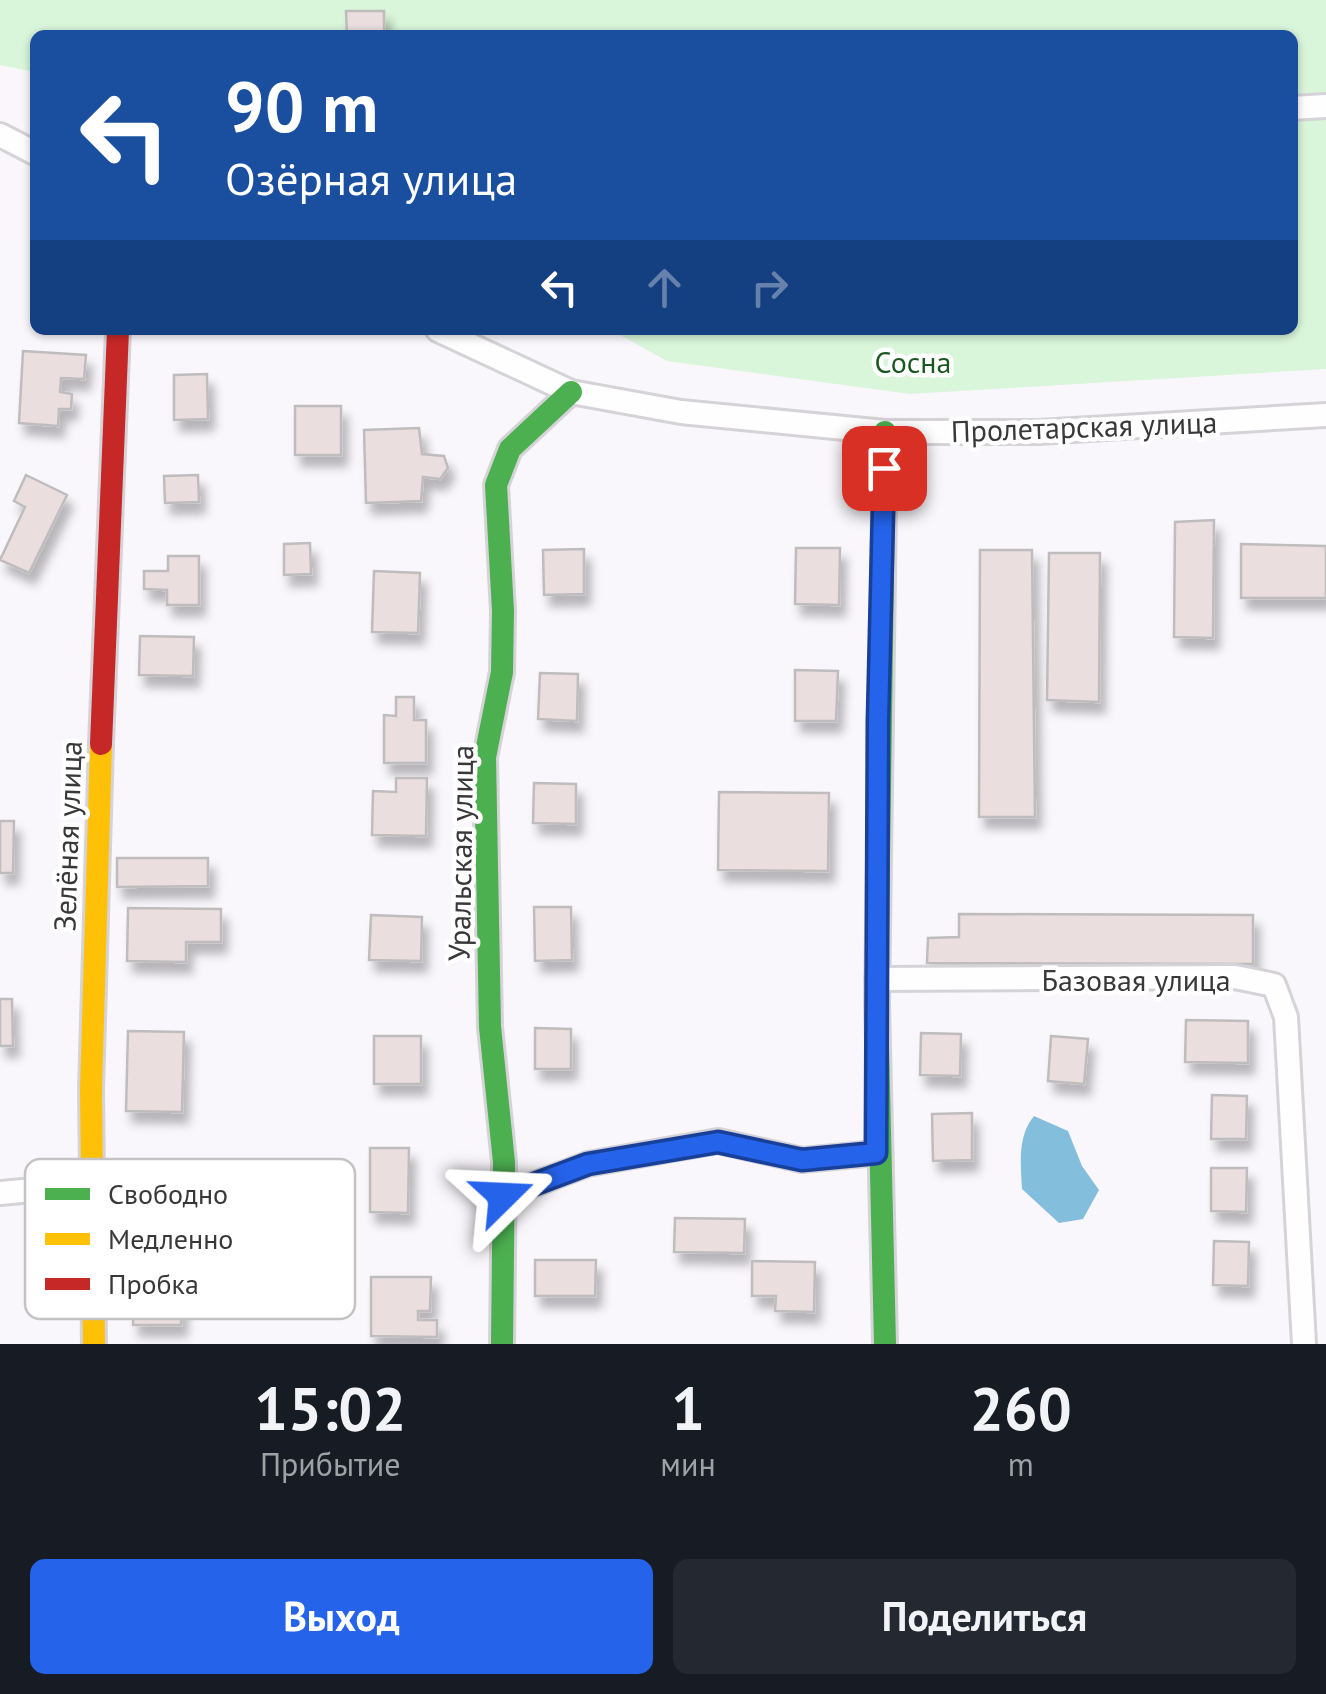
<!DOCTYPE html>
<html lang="ru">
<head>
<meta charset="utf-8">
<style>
	:root { --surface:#171b24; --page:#242831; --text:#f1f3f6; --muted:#9ea1a6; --accent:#2563eb }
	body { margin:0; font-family:"PT Sans",sans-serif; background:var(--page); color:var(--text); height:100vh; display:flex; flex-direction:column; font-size:38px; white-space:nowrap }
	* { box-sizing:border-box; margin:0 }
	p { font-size:32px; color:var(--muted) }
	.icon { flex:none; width:55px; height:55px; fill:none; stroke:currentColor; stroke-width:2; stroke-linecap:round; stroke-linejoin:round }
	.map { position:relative; height:1344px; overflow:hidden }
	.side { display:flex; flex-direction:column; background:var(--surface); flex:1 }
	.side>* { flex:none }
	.hud { position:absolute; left:30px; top:30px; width:1268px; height:305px; border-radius:15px; box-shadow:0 2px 8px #0004; background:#1a4fa0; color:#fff; overflow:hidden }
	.pin { position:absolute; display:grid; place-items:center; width:85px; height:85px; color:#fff; margin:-42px; border-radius:20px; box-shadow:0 5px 15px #0006 }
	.me { position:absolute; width:110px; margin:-55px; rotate:69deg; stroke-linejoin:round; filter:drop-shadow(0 0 8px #0008) }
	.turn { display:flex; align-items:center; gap:35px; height:210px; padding:0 30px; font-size:45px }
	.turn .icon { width:130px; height:130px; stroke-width:2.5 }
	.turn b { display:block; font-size:70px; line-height:85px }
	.lanes { display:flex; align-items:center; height:95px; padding:0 30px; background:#0003; justify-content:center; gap:50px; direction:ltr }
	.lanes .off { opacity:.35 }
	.eta { display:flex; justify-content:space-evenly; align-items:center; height:170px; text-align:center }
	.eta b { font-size:60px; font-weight:600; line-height:70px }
	.cta { display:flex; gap:20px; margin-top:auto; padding:20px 30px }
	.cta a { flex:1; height:115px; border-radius:15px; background:var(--accent); color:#fff; font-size:40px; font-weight:600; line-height:115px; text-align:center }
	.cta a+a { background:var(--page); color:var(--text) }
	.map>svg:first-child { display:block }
</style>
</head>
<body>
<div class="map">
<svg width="1326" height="1344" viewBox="0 0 1326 1344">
	<defs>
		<filter id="shadow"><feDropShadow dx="6" dy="11" stdDeviation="5" flood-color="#0004"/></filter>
	</defs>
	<rect width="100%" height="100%" fill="#faf7fc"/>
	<path fill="#d9f5da" d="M0,0H1326V369L910,394L667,361L611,330H1292V35H35V72L0,65Z"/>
	<path fill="#84bedd" d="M1034,1116L1068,1131L1082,1166L1099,1190L1083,1219L1059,1223L1022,1189C1021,1163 1017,1137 1034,1116Z"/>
	<path fill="#eadede" stroke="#bfbcbe" stroke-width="2.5" filter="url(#shadow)" d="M346,11H384V35H347Z
		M23,351L86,355L84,379L61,378L60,392L72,394L71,409H59L58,426L19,423Z
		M207,374L208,419L174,420V375Z
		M295,406H341V455H295Z
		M419,428L422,454L444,456L448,468L440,479L423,477L421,501L366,503L364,430Z
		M26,475L67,495L29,573L0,560L25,507L14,501Z
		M198,475L199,502L165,503L164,476Z
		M1214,520L1213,638L1174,637L1175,522Z
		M310,543L311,574L284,575V544Z
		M1241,544L1326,546V598H1241Z
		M796,548H840L839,605L795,604Z
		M584,549V594L544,595L543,550Z
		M980,550H1032L1035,817H979Z
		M1049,553H1100L1099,702L1047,700Z
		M168,556H199V605H167V590L144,589V571H168Z
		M374,571L420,573L418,633L372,632Z
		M140,636L194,637L193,676L139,675Z
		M795,670L838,671L836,721H795Z
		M540,673L578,674L577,721L538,719Z
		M396,697H414V720H426V763H384V715L396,716Z
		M396,778H427L426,836L372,835L373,791L396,792Z
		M534,783L576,784V824L533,823Z
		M719,792L829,793L828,871L718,870Z
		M0,821H14L13,873H0Z
		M117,858H208V886L117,887Z
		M534,907H571L572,960L535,961Z
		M128,908L221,909V942H186V962L127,961Z
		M959,914L1253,915V964L927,963L928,938L959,937Z
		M371,915L422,917L421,961L369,960Z
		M0,999H12L13,1046H0Z
		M1186,1020L1248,1021V1063L1185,1062Z
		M535,1028L571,1029V1069H535Z
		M128,1031L184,1032L182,1112L126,1111Z
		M921,1033L961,1034L960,1076L920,1075Z
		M374,1036H421V1084H374Z
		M1051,1036L1088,1039L1084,1084L1048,1081Z
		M1212,1095L1247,1096L1246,1139H1211Z
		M972,1113V1160L933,1161L932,1114Z
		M370,1148H409L408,1213L370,1212Z
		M1211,1168H1247L1246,1212L1211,1211Z
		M675,1218L745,1219L744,1253L674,1252Z
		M1214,1241L1249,1242L1248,1286L1213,1285Z
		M535,1260H596L595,1296H535Z
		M752,1261L815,1262L814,1312L775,1311L776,1296H752Z
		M134,1276H182L181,1325H133Z
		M371,1277H431L430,1311H418V1320H437V1337L371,1336Z"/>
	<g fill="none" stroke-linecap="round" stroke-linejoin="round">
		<g stroke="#d5d3d7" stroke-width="28">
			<path id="street" d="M1292,108L1326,106
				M0,135L35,153
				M438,330L571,392L681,412L885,432H1039L1326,415
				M877,979L1235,977L1274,985L1286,1017L1304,1344
				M0,1193L89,1185
				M503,1196L588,1164L718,1141L802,1160L877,1153"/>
		</g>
		<g stroke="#d5d3d7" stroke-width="28">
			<path id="fast" d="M885,432L877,1002L885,1344
				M502,1344L504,1162L490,1027L485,757L502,672L503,611L496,485L510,449L571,392"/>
		</g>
		<g stroke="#d5d3d7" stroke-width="28">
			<path id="slow" d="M94,1344L91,1090L101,744"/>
		</g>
		<g stroke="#d5d3d7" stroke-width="28">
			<path id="jam" d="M101,744L118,330"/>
		</g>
		<use href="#street" stroke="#fefeff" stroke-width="22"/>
		<use href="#fast" stroke="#4caf50" stroke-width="22"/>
		<use href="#slow" stroke="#ffc107" stroke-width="22"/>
		<use href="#jam" stroke="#c62828" stroke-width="22"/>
	</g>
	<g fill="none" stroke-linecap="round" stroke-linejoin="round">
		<g stroke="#184099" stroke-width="25">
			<path id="route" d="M503,1196L588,1164L718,1142L802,1160L876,1153L878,721L884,468"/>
		</g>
		<use href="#route" stroke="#2563eb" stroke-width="18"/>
	</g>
	<g text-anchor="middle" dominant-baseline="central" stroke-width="9" stroke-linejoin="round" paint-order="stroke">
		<g font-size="30" fill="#1b5720" stroke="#fff">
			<text x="913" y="361">Сосна</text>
		</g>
		<g font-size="30" fill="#39373a" stroke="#fff">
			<text transform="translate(1084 426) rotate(-2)">Пролетарская улица</text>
			<text transform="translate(67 836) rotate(-88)">Зелёная улица</text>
			<text transform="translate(460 853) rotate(-89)">Уральская улица</text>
			<text x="1136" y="979">Базовая улица</text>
		</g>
	</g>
	<rect x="25" y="1159" width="330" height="160" rx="15" fill="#fff" stroke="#c4c3c4" stroke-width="2.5"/>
	<rect x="45" y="1188" width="45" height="12" fill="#4caf50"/>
	<rect x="45" y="1233" width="45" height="12" fill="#ffc107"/>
	<rect x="45" y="1278" width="45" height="12" fill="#c62828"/>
	<g font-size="28" fill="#39373a">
		<text x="108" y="1204">Свободно</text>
		<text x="108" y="1249">Медленно</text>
		<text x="108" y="1294">Пробка</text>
	</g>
</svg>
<div class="pin" style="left:884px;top:468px;background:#d93025"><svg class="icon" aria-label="arrive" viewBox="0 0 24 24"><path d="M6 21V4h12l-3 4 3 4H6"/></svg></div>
<svg class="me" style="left:503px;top:1196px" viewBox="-20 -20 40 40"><path d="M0-17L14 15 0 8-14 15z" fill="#2563eb" stroke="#fff" stroke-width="4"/></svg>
<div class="hud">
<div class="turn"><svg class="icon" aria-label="left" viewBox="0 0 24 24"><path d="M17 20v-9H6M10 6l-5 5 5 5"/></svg><div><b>90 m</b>Озёрная улица</div></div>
<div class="lanes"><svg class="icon" aria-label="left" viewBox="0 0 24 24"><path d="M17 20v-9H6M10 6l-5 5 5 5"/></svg><svg class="icon off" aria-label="ahead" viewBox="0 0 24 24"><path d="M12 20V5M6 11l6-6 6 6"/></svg><svg class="icon off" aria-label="right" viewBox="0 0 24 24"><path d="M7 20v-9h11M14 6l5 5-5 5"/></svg></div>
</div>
</div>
<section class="side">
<div class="eta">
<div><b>15:02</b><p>Прибытие</p></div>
<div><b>1</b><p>мин</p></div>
<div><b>260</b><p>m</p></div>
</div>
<div class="cta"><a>Выход</a><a>Поделиться</a></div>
</section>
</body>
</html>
